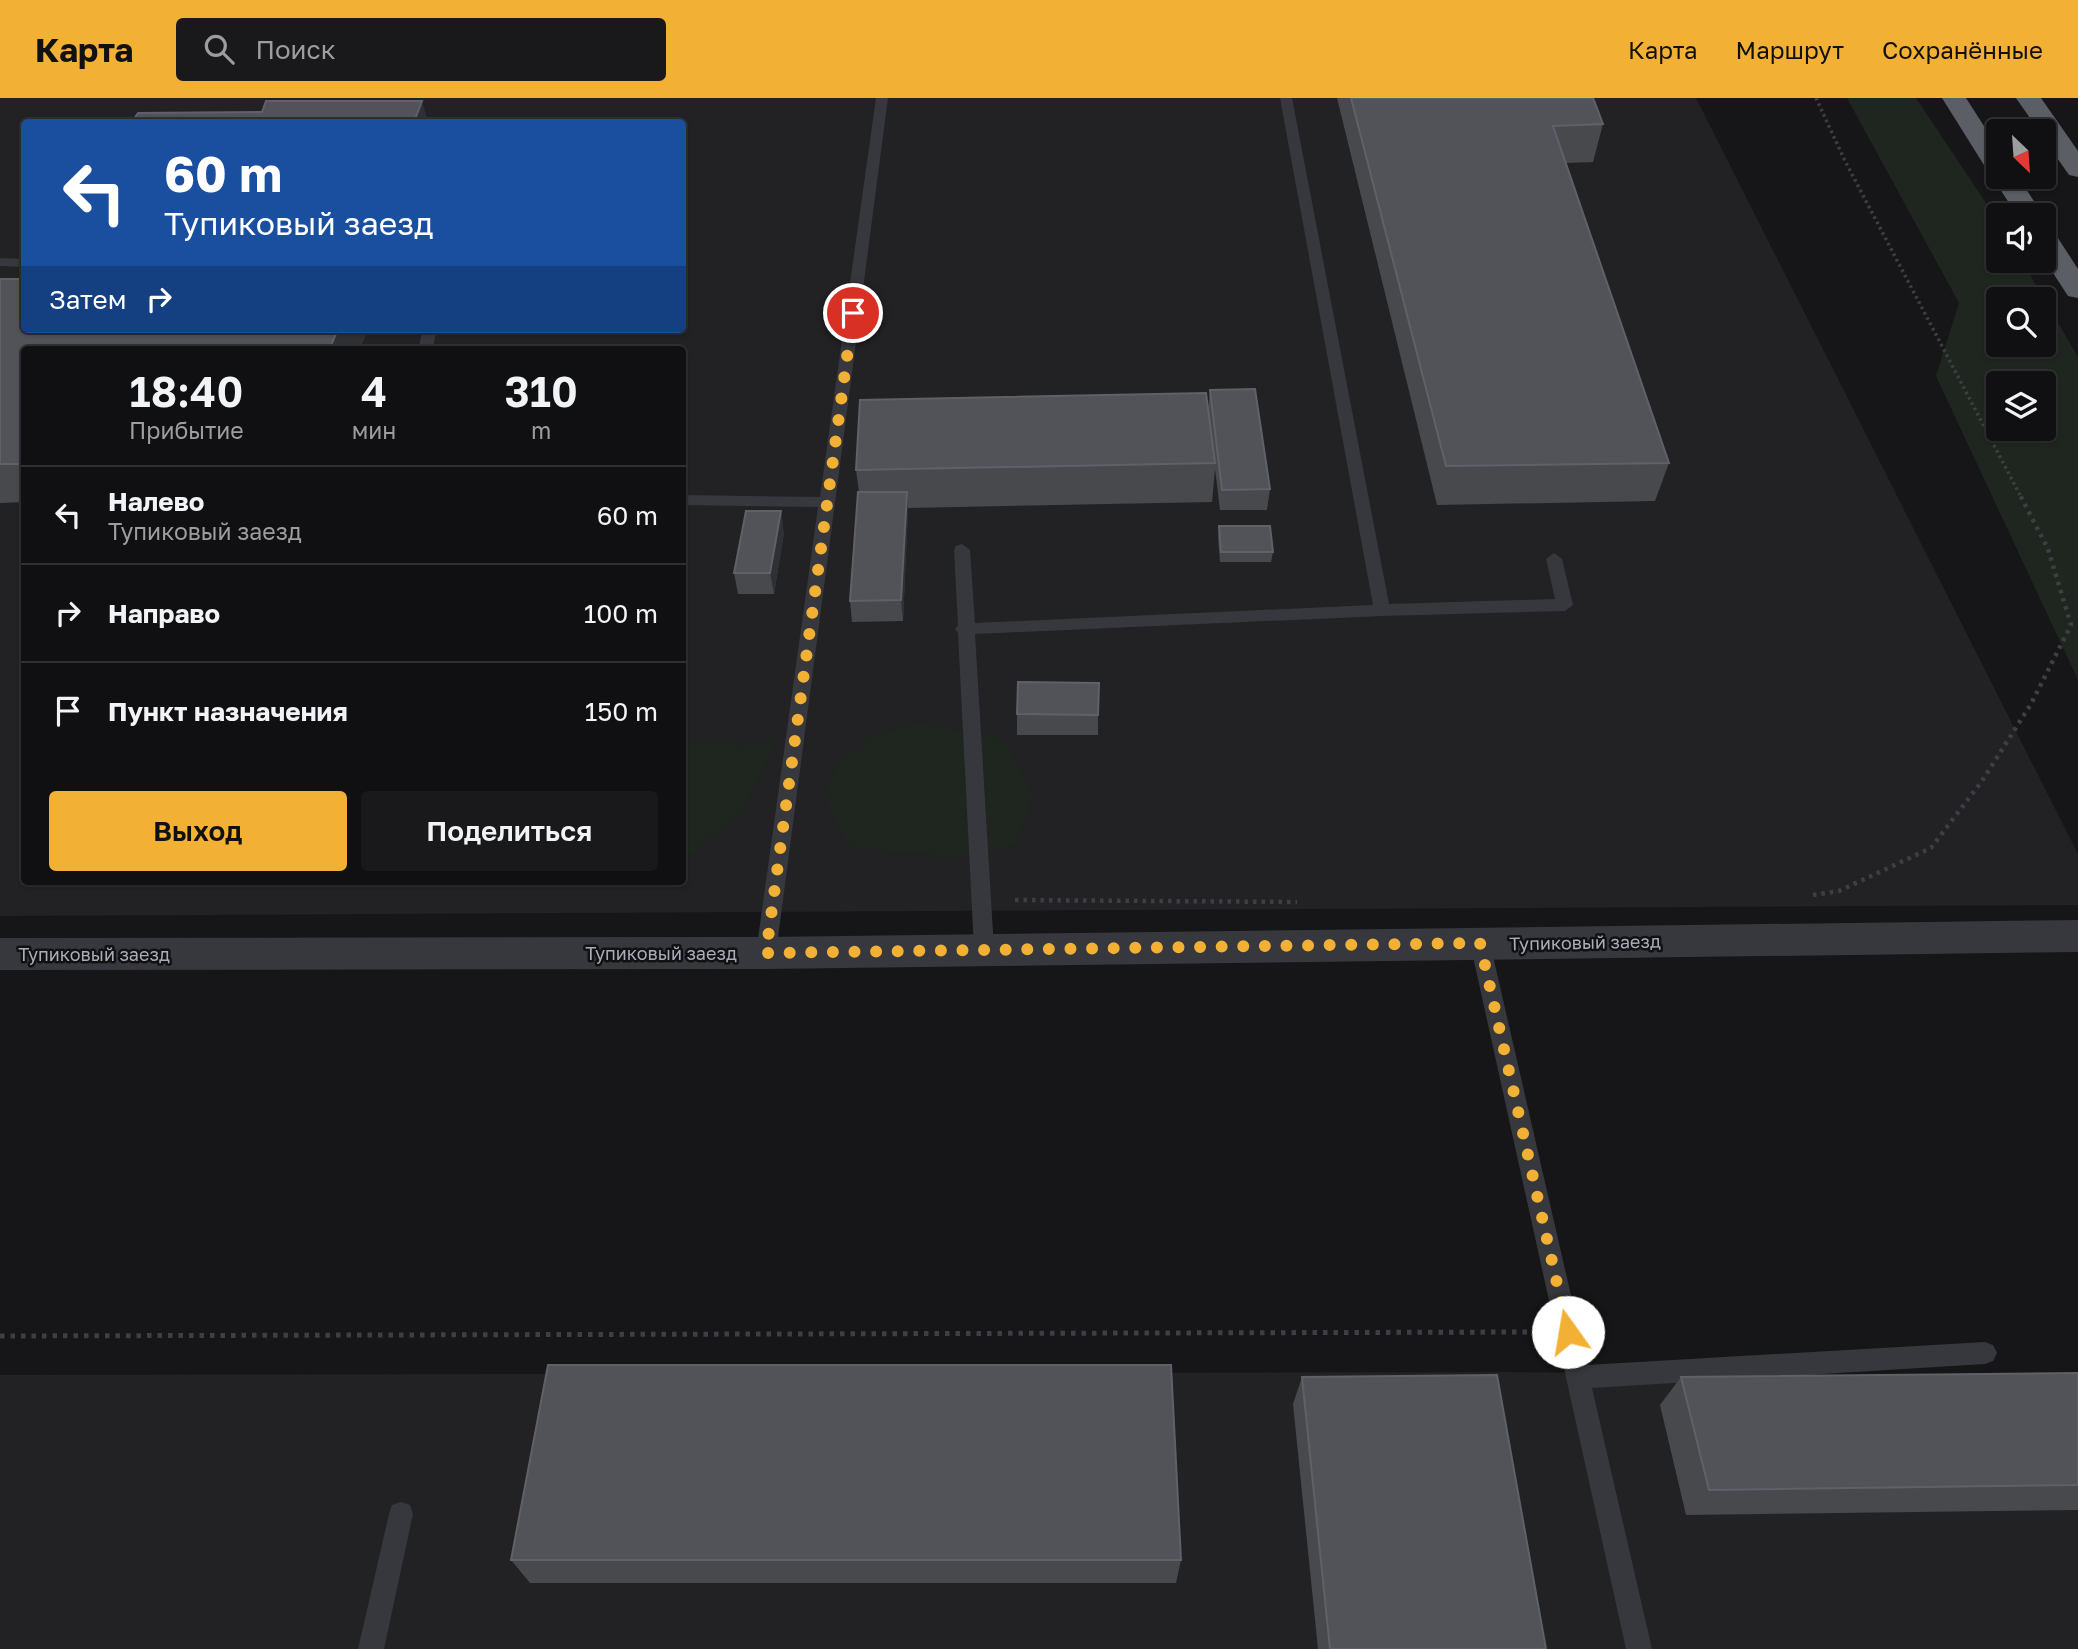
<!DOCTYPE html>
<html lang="ru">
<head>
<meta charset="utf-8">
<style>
	:root { --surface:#101012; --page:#19191b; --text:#f1f3f6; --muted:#9c9d9f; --line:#303032; --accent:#f2b134 }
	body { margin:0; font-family:"Golos Text",sans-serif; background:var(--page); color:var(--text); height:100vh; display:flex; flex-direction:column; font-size:26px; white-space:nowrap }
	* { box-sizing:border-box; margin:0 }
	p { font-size:23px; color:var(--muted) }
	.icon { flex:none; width:38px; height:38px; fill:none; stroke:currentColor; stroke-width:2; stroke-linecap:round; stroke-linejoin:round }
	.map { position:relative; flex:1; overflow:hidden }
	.sheet { position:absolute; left:21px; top:248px; width:665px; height:539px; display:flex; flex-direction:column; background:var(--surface); border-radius:7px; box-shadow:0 2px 5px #0004,0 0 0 2px var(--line) }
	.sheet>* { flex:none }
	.hud { position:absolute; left:21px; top:21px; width:665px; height:214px; border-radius:7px; box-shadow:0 2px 5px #0004,0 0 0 2px var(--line); background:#1a4fa0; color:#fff; overflow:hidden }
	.needle { width:46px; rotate:155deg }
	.controls { position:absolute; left:1986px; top:21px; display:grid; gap:14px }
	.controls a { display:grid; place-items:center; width:70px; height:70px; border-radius:7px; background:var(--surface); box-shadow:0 2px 5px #0004,0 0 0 2px var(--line); font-size:35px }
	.pin { position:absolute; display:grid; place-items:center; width:60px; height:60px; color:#fff; margin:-30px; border:4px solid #fff; border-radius:50%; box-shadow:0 2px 7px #0007 }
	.me { position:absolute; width:77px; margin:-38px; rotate:347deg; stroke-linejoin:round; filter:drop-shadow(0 0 5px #0008) }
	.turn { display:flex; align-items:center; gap:24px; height:147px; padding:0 28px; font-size:32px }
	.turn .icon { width:91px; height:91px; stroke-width:2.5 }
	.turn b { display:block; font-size:49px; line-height:60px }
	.then { display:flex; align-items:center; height:66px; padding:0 28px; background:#0003; gap:14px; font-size:26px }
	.eta { display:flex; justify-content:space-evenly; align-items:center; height:119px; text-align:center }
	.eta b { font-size:42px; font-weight:600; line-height:49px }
	.button { display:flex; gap:14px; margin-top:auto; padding:14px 28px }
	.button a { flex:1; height:80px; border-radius:7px; background:var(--accent); color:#111; font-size:28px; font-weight:600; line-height:80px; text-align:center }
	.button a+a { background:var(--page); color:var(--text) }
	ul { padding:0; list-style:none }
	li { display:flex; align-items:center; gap:21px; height:98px; padding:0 28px; border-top:2px solid var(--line) }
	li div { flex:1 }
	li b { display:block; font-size:26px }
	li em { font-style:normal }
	header { display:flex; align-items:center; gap:42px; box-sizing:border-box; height:98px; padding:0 35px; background:var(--accent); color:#111 }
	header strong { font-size:33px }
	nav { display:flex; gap:38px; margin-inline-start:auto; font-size:24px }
	.search { width:490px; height:63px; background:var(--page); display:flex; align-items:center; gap:18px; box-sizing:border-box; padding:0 24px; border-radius:7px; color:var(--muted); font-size:26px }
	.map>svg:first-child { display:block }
</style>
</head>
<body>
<header>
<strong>Карта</strong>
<div class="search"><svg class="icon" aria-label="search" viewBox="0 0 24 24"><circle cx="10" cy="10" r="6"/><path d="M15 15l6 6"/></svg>Поиск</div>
<nav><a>Карта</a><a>Маршрут</a><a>Сохранённые</a></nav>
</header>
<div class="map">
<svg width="2078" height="1551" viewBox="0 0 2078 1551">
	<rect width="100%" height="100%" fill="#161618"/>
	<path fill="#222225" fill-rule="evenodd" d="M0,0H1696L2078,756V807L0,818ZM24,24H682V231H24ZM24,252H682V784H24Z
		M1504,1274L2078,1279V1551H0V1277Z"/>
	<path fill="#1e261f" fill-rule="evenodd" d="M1847,0H1916L1998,123V163H2022L2078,259V582L1936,278L1959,205ZM1998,201H2044V247H1998ZM1998,285H2044V331H1998Z
		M915,625L1003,640L1033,700L1014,748L959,760L851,749L824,701L836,667L869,640Z
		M683,646L775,647L742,713L691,756L683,757Z"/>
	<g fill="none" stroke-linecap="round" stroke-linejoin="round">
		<path stroke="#3d3f44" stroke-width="3.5" stroke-dasharray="2.5 3.5" stroke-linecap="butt" d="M1816,0L1845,63L2020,397"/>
		<path stroke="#3d3f44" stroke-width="4.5" stroke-dasharray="3.5 5" stroke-linecap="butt" d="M1813,797L1839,793L1931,750L1982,683L2031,606L2071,527L2048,451L2019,395
			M1015,802L1297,804"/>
		<path stroke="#3d3f44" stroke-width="5" stroke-dasharray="4.5 6" stroke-linecap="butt" d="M0,1238L1532,1234"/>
		<path fill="#37383d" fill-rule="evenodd" d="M876,0H888L776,855L773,861L766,863L759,861L756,855L818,409L682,407V397L820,399Z
			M1280,0H1292L1389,506L1555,501L1546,461L1554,455L1562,461L1573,507L1565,513L1382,518L975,536L994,851L991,857L984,859L977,857L974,851L958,535L955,531L958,527L954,452L956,448L962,446L970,452L975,525L1373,507Z
			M0,160L24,161V169L0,168Z
			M423,231H437L432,252H418Z
			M1480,837L1487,839L1490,845L1587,1267L1985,1244L1993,1247L1997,1255L1993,1263L1985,1266L1592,1290L1652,1551H1626L1470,845L1473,839Z
			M401,1404L410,1407L413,1416L384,1551H358L389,1416L392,1407Z"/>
		<path fill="#37383d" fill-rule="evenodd" d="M2078,822V854L766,871L0,872V840L766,839Z"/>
		<path fill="#5b5e65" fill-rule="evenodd" d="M1942,0H1966L1998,50V79H2018L2043,117H2017L1992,79L1994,76L1989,75Z
			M2016,0H2041L2078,53V79L2069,77L2044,41V33H2039Z
			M2044,132L2054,134L2078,171V200L2068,198L2044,161Z"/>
	</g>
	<path fill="#47494d" d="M1337,0H1593L1603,26L1593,64L1566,65L1669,365L1655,403L1437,407Z
		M0,181L24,231H368L359,252H24V404L0,405Z
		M1210,292L1270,391L1267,412H1220L1215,371L1212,404L908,410L903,523L852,524L850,503L859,394L856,372L1208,313Z
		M1219,428L1273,454L1271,464H1220L1218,439Z
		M784,434L774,496H738L734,475Z
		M1017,616L1098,617V637H1017Z
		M2078,1275V1412L1686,1417L1660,1307L1681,1279Z
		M1302,1279L1546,1551H1318L1293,1306Z
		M511,1462H1181L1176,1485H530Z"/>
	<path fill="#2f3033" d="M422,3L428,24H414Z
		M338,231H368L359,252H329Z
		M907,394L908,415L903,523L901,502Z
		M781,413L784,434L774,496L770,475Z"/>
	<path fill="#525359" stroke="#5f6168" stroke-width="2" d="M1351,0H1593L1603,26L1553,28L1669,365L1446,368Z
		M266,3H422L414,24H132L138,15L262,14Z
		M0,181H24V231H338L329,252H24V366H0Z
		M1255,291L1270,391L1222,392L1210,292Z
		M1206,295L1215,365L856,372L860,302Z
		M858,394H907L901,502L850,503Z
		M746,413H781L770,475H734Z
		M1219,428H1270L1273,454H1221Z
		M1018,584L1099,585L1098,617L1017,616Z
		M548,1267H1171L1181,1462H511Z
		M2078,1275V1387L1709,1392L1681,1279Z
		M1497,1277L1546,1551H1330L1302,1279Z"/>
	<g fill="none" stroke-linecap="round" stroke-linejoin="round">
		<path stroke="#f2b134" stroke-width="12" stroke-dasharray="0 21.6" d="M853,215L766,855L1480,845L1568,1234"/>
	</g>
	<g text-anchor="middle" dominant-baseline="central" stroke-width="5" stroke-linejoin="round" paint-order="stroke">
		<g font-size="18" fill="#a8adb8" stroke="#111113">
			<text transform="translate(1585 844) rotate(-1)">Тупиковый заезд</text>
			<text x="661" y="855">Тупиковый заезд</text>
			<text x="94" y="856">Тупиковый заезд</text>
		</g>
	</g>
</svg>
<div class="controls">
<a><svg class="needle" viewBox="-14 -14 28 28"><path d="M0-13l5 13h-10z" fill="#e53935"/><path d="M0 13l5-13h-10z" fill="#9c9d9f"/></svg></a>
<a><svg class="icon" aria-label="sound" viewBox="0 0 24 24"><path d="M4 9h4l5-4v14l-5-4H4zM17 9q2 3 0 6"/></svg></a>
<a><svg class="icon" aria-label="search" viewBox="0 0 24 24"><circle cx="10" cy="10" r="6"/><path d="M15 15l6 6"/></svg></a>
<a><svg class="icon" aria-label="layers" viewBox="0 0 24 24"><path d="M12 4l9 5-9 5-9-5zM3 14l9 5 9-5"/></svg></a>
</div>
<div class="pin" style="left:853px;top:215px;background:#d93025"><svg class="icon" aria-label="arrive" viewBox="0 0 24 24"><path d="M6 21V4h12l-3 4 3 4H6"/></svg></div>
<svg class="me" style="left:1568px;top:1234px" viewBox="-20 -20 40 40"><circle r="19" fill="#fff"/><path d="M0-13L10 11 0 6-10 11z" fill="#f2b134"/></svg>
<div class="hud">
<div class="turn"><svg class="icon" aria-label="left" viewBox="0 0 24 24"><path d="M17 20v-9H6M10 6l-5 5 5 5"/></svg><div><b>60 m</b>Тупиковый заезд</div></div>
<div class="then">Затем<svg class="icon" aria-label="right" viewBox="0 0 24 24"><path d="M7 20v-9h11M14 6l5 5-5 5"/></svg></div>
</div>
<section class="sheet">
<div class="eta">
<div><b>18:40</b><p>Прибытие</p></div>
<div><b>4</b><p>мин</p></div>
<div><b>310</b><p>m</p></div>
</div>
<ul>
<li><svg class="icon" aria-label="left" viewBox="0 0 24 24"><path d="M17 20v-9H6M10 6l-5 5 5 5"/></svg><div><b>Налево</b><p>Тупиковый заезд</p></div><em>60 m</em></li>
<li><svg class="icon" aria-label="right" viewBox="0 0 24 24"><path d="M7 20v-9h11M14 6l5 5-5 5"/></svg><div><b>Направо</b></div><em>100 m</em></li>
<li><svg class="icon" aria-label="arrive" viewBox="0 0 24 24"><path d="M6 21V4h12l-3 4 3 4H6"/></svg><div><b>Пункт назначения</b></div><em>150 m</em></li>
</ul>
<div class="button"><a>Выход</a><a>Поделиться</a></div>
</section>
</div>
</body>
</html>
